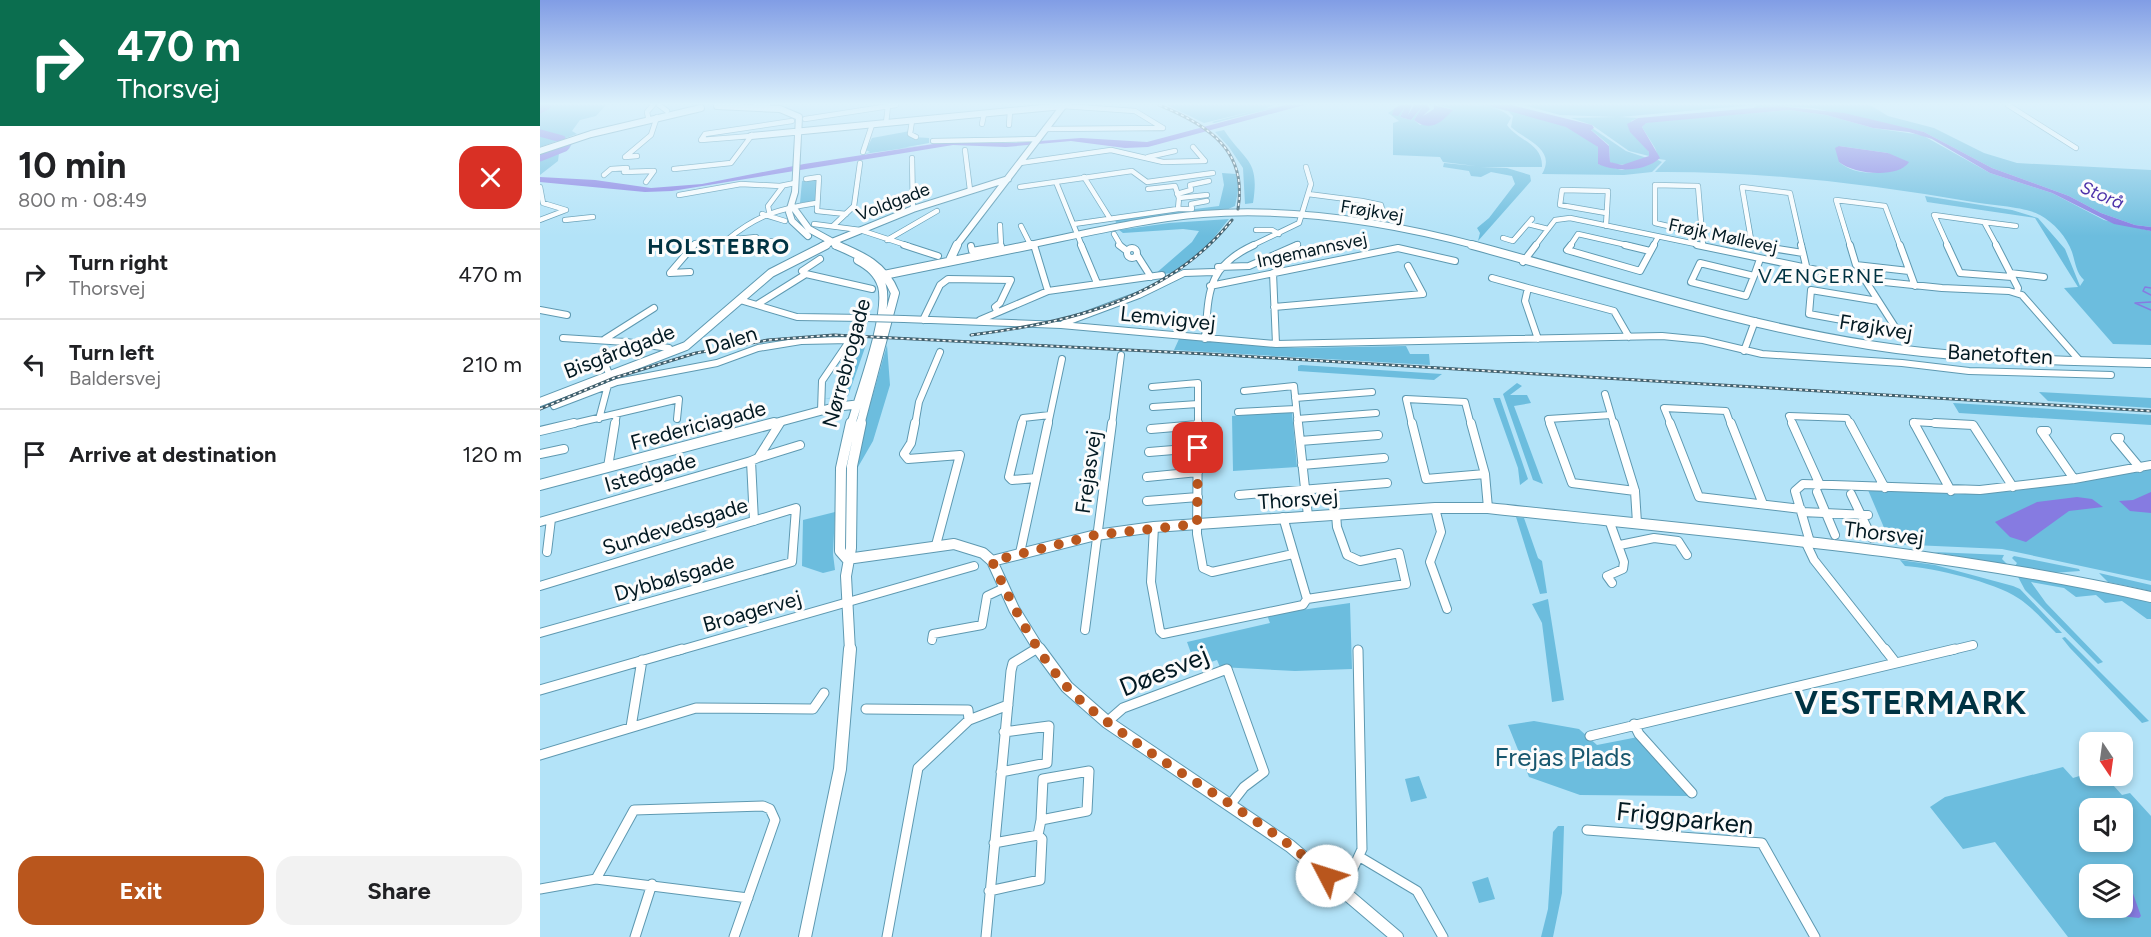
<!DOCTYPE html>
<html lang="en">
<head>
<meta charset="utf-8">
<style>
	:root { --surface:#fff; --page:#f2f2f2; --text:#202124; --muted:#757577; --line:#e0e0e0; --accent:#b9561d }
	body { margin:0; font-family:Figtree,sans-serif; background:var(--page); color:var(--text); height:100vh; display:flex; flex-direction:column; font-size:22px; white-space:nowrap }
	* { box-sizing:border-box; margin:0 }
	p { font-size:20px; color:var(--muted) }
	.icon { flex:none; width:33px; height:33px; fill:none; stroke:currentColor; stroke-width:2; stroke-linecap:round; stroke-linejoin:round }
	.map { position:relative; flex:1; overflow:hidden }
	.details { display:flex; flex-direction:column; background:var(--surface); width:540px }
	.details>* { flex:none }
	.guide { background:#0b6e4f; color:#fff; overflow:hidden }
	.needle { width:39px; rotate:167deg }
	.buttons { position:absolute; left:1539px; top:732px; display:grid; gap:12px }
	.buttons a { display:grid; place-items:center; width:54px; height:54px; border-radius:12px; background:var(--surface); box-shadow:0 3px 9px #0003; font-size:30px }
	.pin { position:absolute; display:grid; place-items:center; width:51px; height:51px; color:#fff; margin:-26px; border-radius:12px; box-shadow:0 3px 9px #0006 }
	.me { position:absolute; width:66px; margin:-33px; rotate:310deg; stroke-linejoin:round; filter:drop-shadow(0 0 4px #0008) }
	.turn { display:flex; align-items:center; gap:21px; height:126px; padding:0 18px; font-size:27px }
	.turn .icon { width:78px; height:78px; stroke-width:2.5 }
	.turn b { display:block; font-size:42px; line-height:51px }
	.round { display:grid; place-items:center; flex:none; width:63px; height:63px; border-radius:18px; background:var(--page) }
	.summary { display:flex; align-items:center; justify-content:space-between; height:102px; padding:0 18px }
	h1 { font-size:36px; font-weight:700; line-height:45px }
	.button { display:flex; gap:12px; margin-top:auto; padding:12px 18px }
	.button a { flex:1; height:69px; border-radius:18px; background:var(--accent); color:#fff; font-size:24px; font-weight:700; line-height:69px; text-align:center }
	.button a+a { background:var(--page); color:var(--text) }
	ul { padding:0; list-style:none }
	li { display:flex; align-items:center; gap:18px; height:90px; padding:0 18px; border-top:2px solid var(--line) }
	li div { flex:1 }
	li b { display:block; font-size:22px }
	li em { font-style:normal }
	main { display:flex; flex:1; min-height:0 }
	.map>svg:first-child { display:block }
</style>
</head>
<body>
<main>
<section class="details">
<div class="guide">
<div class="turn"><svg class="icon" aria-label="right" viewBox="0 0 24 24"><path d="M7 20v-9h11M14 6l5 5-5 5"/></svg><div><b>470 m</b>Thorsvej</div></div>
</div>
<div class="summary"><div><h1>10 min</h1><p>800 m · 08:49</p></div><a class="round" style="background:#d93025;color:#fff"><svg class="icon" aria-label="close" viewBox="0 0 24 24"><path d="M6 6l12 12M18 6L6 18"/></svg></a></div>
<ul>
<li><svg class="icon" aria-label="right" viewBox="0 0 24 24"><path d="M7 20v-9h11M14 6l5 5-5 5"/></svg><div><b>Turn right</b><p>Thorsvej</p></div><em>470 m</em></li>
<li><svg class="icon" aria-label="left" viewBox="0 0 24 24"><path d="M17 20v-9H6M10 6l-5 5 5 5"/></svg><div><b>Turn left</b><p>Baldersvej</p></div><em>210 m</em></li>
<li><svg class="icon" aria-label="arrive" viewBox="0 0 24 24"><path d="M6 21V4h12l-3 4 3 4H6"/></svg><div><b>Arrive at destination</b></div><em>120 m</em></li>
</ul>
<div class="button"><a>Exit</a><a>Share</a></div>
</section>
<div class="map">
<svg width="1611" height="937" viewBox="0 0 1611 937">
	<rect width="100%" height="100%" fill="#b3e3f8"/>
	<path fill="#6cbdde" fill-rule="evenodd" d="M10,105H66L56,116L40,120L32,131L37,134L0,147V112Z
		M627,105H734L724,109L746,105L674,123L672,122L714,111L664,123Z
		M860,105L852,114L865,107L860,117L871,120L882,107L874,120L880,125L912,109L897,105C916,105 959,102 971,118L967,125C978,141 1003,143 1002,167H941L967,168L990,175L991,181L938,241L940,233L937,228L949,218L975,184L972,176L951,172L941,177L931,176L929,171L903,167L904,163L936,166L903,162L900,157L853,155V123L859,121L848,113Z
		M939,105C973,105 1033,123 1058,147V164L1082,170L1118,160L1122,162L1112,172L1084,175L1002,174C1017,149 985,140 971,127L973,116L968,111Z
		M983,105H1214L1080,117L1098,118L1091,121L1109,152V156L1089,151L1052,125L1031,118L1076,117L1020,115Z
		M1218,105H1330L1348,116L1394,128L1444,153L1477,163L1611,170V227L1595,225L1561,213L1529,196L1452,168L1384,132L1273,108L1238,106L1213,108Z
		M1249,110L1286,115L1333,128L1382,135L1450,173L1512,193L1564,220L1611,231V345L1573,344L1524,288L1538,287L1495,218L1387,202L1385,196L1472,210L1498,218L1525,249L1540,286L1544,280C1536,273 1535,261 1532,252C1527,237 1513,222 1500,215C1486,207 1451,205 1433,202C1329,184 1222,171 1115,172L1126,160L1119,159L1115,148L1102,127L1105,123L1117,121ZM1299,146L1348,153L1365,166C1343,173 1318,178 1299,162Z
		M1052,128L1086,151L1107,158C1096,163 1081,168 1070,162L1069,145L1050,129Z
		M684,130C705,162 720,159 713,203L705,204L703,168L689,147L675,132Z
		M370,131L373,137L389,138V143L362,148L394,144L324,154L330,152L326,150L332,138Z
		M33,142L29,149L19,153L18,161L0,175V153Z
		M682,173L696,174L699,187L695,206L686,210L576,223L575,219L679,206L684,185Z
		M277,179L275,201L260,203L262,181Z
		M689,219L664,250L632,273L614,275L652,242L659,231L643,229L583,233L579,230L629,223Z
		M639,339L755,348L866,346L870,354H889L890,365L634,350Z
		M322,342H327L308,396L284,399L303,395Z
		M347,345L350,385L333,441L318,467L320,440Z
		M758,366L761,365L902,374L894,380L758,371Z
		M977,383L982,386L970,395H987L991,403L974,406L1003,484L993,480L963,394Z
		M1499,392L1611,398V408L1508,401Z
		M953,398H960L988,479L980,485L978,468Z
		M1413,403L1611,415V425L1419,413Z
		M752,412L757,467L693,471L692,416Z
		M1611,469V581L1462,549L1351,544L1328,490L1429,494L1474,491Z
		M295,512L293,554L295,570L283,573L262,566L263,520Z
		M976,517L984,518L998,558L1002,561L1007,593L1000,594Z
		M1393,552L1464,555L1462,559L1468,565Z
		M1474,556L1539,569L1540,571L1512,573L1475,566L1477,563L1472,558Z
		M1360,560L1395,565L1473,586L1480,589L1522,633H1516C1504,621 1492,607 1478,598C1454,582 1394,568 1365,566Z
		M1559,573L1611,585V591L1568,582Z
		M1477,575L1611,602V619H1607L1582,601L1565,603L1556,595L1536,597L1524,588L1491,582L1506,603L1563,662L1558,664L1485,590Z
		M1008,599L1024,700L1012,702L1002,623L992,604Z
		M810,603L812,669L755,671L680,667L677,660L656,667L647,642L730,623L727,615Z
		M1525,637L1609,721L1602,723L1530,648L1522,638Z
		M994,721L1039,729L1057,745L1098,737L1149,796L1040,795L989,777L968,725Z
		M1523,767L1533,778L1549,773L1550,776H1565L1582,795L1590,793L1611,816V937H1528L1455,842L1423,849L1390,807L1405,797ZM1550,808H1582V842H1550ZM1550,874H1582V908H1550Z
		M879,776L887,798L871,802L865,779Z
		M1018,826H1024L1022,893L1013,937H1001L1008,909L1013,832Z
		M948,877L955,899L939,903L932,882Z"/>
	<path fill="#867be1" d="M746,105H764L608,147L585,148L531,141L466,147L413,145L132,191L105,192L0,182V177L55,180L111,188L162,184L264,164L400,143H473L541,138L607,142Z
		M860,105H872L868,115L874,105H887L890,109L883,116L894,109V105L913,110C900,124 890,132 874,120L882,107L871,120L860,117L865,107L858,116L852,115L854,109Z
		M947,105H971L1052,125L1054,128L1051,130L1069,146L1070,162L1082,165L1109,156V152L1090,132L1087,124L1098,118L1238,106L1304,113L1384,132L1452,168L1529,196L1561,213L1595,225L1611,227V231L1574,224L1512,193L1450,173L1392,139L1369,132L1333,128L1286,115L1249,110L1106,123L1102,127L1120,158C1105,172 1075,172 1058,164V147L1026,127Z
		M1299,146L1348,153L1369,162C1358,179 1313,174 1299,162L1295,148Z
		M1611,492V513L1590,511L1579,501L1593,500Z
		M1537,497L1552,499L1563,507L1529,511L1486,542L1470,537L1455,522L1497,502Z
		M1583,882L1591,888L1601,916L1599,918L1581,916L1569,908H1582Z"/>
	<g fill="none" stroke-linecap="round" stroke-linejoin="round">
		<path stroke="#867be1" stroke-width="1.5" d="M1611,288L1605,287L1603,291L1611,295
			M1611,302L1595,303L1611,310"/>
		<path stroke="#867be1" stroke-width="7" d="M0,106H7L0,110
			M0,133L22,139
			M0,158L25,148L28,143"/>
		<g stroke="#5e99b1" stroke-width="6">
			<path id="street-far3" d="M119,105L127,111
				M215,105H228
				M1468,105L1536,148
				M523,106L595,111L623,128
				M108,117L107,112L113,105
				M265,119L356,105
				M372,121L370,134L376,137
				M346,123L348,106
				M442,124L444,114
				M469,125L470,111
				M505,129L623,128
				M211,136L161,140L165,134L252,121
				M393,141L498,139
				M425,150L430,190
				M323,152L332,125
				M97,156L85,157L111,135L117,117
				M608,157L635,151
				M372,158L373,209
				M480,163L571,150L623,162L665,161L653,147
				M134,169L191,163L212,135
				M64,175L71,169L87,168L84,172L114,171L106,182
				M544,177L569,217
				M266,179L279,177L277,211L306,214
				M516,182L542,246
				M1115,185L1158,186L1162,234L1115,223Z
				M0,187L3,203L26,210
				M480,187L592,171L607,182L673,173
				M637,194L651,190L650,185L669,181
				M768,194L822,201
				M139,195L201,184L240,186L255,183
				M639,198L667,195
				M822,201L841,205L842,209L819,205Z
				M638,209H652L651,204L667,201
				M229,211L228,206L243,186
				M1066,213L1020,205L1022,190L1068,191L1066,226
				M222,214L245,221
				M0,220L26,210
				M25,220L53,217
				M1444,222L1476,226
				M274,224L320,230L369,246
				M534,224L638,209L639,198L635,186L608,189
				M988,224L1008,229
				M460,225L461,246
				M293,226L314,206L320,163
				M481,226L490,244
				M716,230H732L739,234
				M574,234L581,246
				M1162,234L1163,246
				M963,238L973,241L992,219
				M187,240C217,215 238,209 276,203
				M347,240L397,211
				M494,244L495,246
				M152,246L155,243L216,237V241H233
				M711,246L759,223L771,184L766,167
				M754,246L758,244
				M995,246L1015,220L1030,218L1165,246
				M1030,246L1038,234L1091,246
				M1113,246L1118,237
				M1220,246L1212,245L1202,187L1250,193L1262,246
				M1310,246L1296,200L1345,206L1360,246
				M1408,246L1394,215L1444,222L1457,246"/>
		</g>
		<g stroke="#5e99b1" stroke-width="8">
			<path id="street-far2" d="M364,245L398,256
				M494,245L508,291
				M541,245L557,283
				M579,245L587,251
				M1031,245L1027,250L1100,271L1114,245
				M1085,245L1110,251
				M1157,245L1325,280L1402,288L1469,291L1482,295L1540,361
				M1212,245L1263,253
				M1261,245L1263,253
				M1310,245L1316,265L1369,271
				M1360,245L1375,286
				M1407,245L1420,273L1472,277
				M1456,245L1478,288L1477,292
				M431,246L432,251L461,246
				M587 253a5 5 0 1 1 10 0a5 5 0 1 1-10 0Z
				M1263,253L1267,270
				M597,255L611,277
				M983,262L996,245
				M1160,263L1214,276L1206,296L1151,282Z
				M678,267L709,266L757,245
				M150,272L130,273L154,245
				M733,273L736,344
				M1470,273L1504,277
				M266,274L262,271L280,259
				M1214,276L1220,259
				M952,278L988,288
				M1325,280L1357,330L1269,314L1271,290L1338,301
				M670,286L858,248L915,261
				M200,300L257,317L325,318
				M218,304L266,274L332,289
				M734,307L883,294L868,266
				M0,310L27,315
				M364,319L521,325L736,344L1122,336L1163,340L1222,354L1362,363L1429,371L1571,375
				M383,320L400,285L408,279L471,280L460,303L455,307L457,311
				M440,320L508,291L622,275
				M524,323L599,295L644,273L674,272
				M318,329L325,318
				M23,338L86,342L64,361L69,374
				M65,339L114,308
				M665,339C669,292 666,267 714,245
				M998,339L985,301L988,288L1074,311L1089,337
				M86,342L129,348
				M1204,351L1215,321
				M612,387L658,383V425
				M704,391L754,386L758,425
				M1065,394L1074,425
				M755,398L832,392
				M14,406L77,382L177,363L218,348L261,341L310,340
				M613,407L658,404
				M281,411L282,381L310,340
				M698,412L756,409
				M59,419L68,385
				M757,419L836,413
				M28,425L139,399L137,419
				M75,425L77,414
				M239,425L241,421
				M375,425L379,402L400,352
				M481,425L483,418L510,415
				M508,425L522,359
				M572,425L581,355
				M872,425L866,399L925,402L931,425
				M1010,425L1008,419L1071,415
				M1131,425L1124,408L1186,411L1191,425
				M1253,425L1249,416L1307,418L1311,425
				M1374,425L1373,422L1425,425"/>
		</g>
		<g stroke="#5e99b1" stroke-width="10">
			<path id="street-far1" d="M375,423L371,443L364,454L368,459L420,455L396,545
				M482,423L469,477L472,480L496,478
				M658,423L657,534L663,568L672,572L753,554
				M758,423L768,516
				M872,423L886,479L945,474
				M931,423L945,474
				M1010,423L1032,483L1095,491
				M1074,423L1095,491L1097,523
				M1130,423L1159,497L1261,509
				M1191,423L1223,504
				M1252,423L1280,485
				M1310,423L1345,488
				M1374,423L1411,491
				M1395,423L1433,425L1473,487
				M611,429L658,425
				M0,431L34,423
				M1507,431H1501L1534,479
				M1580,438H1575L1600,468
				M760,441L838,435
				M609,452L658,448
				M0,454L24,449
				M218,458L260,445
				M211,461L214,521
				M762,465L844,458
				M68,467L75,423
				M945,474L948,508
				M607,477L658,472
				M1277,492L1295,535
				M1311,494L1332,538
				M699,495L847,483
				M607,501L658,497
				M895,508L901,532L890,562L907,609
				M1262,512L1328,515
				M743,517L767,599L866,584L859,553L820,561L807,555L797,527L796,514
				M1069,520L1084,562L1083,569L1067,576L1072,583
				M0,522L211,461L218,458L240,423
				M614,527L611,582L620,631L623,634L763,605L767,599
				M1265,541L1274,560L1346,651
				M1270,542L1255,491L1263,484L1440,490L1534,479L1611,465
				M1080,545L1114,538L1138,541L1147,555
				M7,552L11,519
				M480,553L508,423
				M0,586L256,508L252,562L0,633
				M545,630L572,423
				M392,640L393,634L442,625L447,596L464,588
				M137,651L434,566
				M493,651L498,648
				M1408,651L1433,645"/>
		</g>
		<g stroke="#5e99b1" stroke-width="11">
			<path id="street" d="M1345,649L1355,662
				M0,690L142,649
				M326,709L428,710L429,720
				M567,722L583,708L687,669L724,772L704,787L690,805
				M1094,724L1099,734L1152,793
				M91,727L102,660
				M1050,736L1415,649
				M0,755L156,708L273,709L284,693
				M549,771L547,811L501,820L503,779Z
				M461,772L507,763L509,726L464,732
				M1047,830L1222,843L1275,937
				M498,835L501,820
				M820,857L877,891L903,937
				M56,879L94,810L223,806L230,809L235,820L194,937
				M800,887L812,871L822,849L818,650
				M0,889L56,879L208,898
				M449,891L500,880L502,839L498,835L454,843
				M95,937L112,884
				M347,937L378,768L429,720L468,705
				M446,937L471,671L473,663L496,649"/>
		</g>
		<g stroke="#5e99b1" stroke-width="8">
			<path id="secondary-far3" d="M177,106L240,109L259,117L255,192L249,212L252,221L268,236
				M211,136L523,106
				M0,151L51,134L161,108
				M253,207L269,229L300,246
				M282,246L373,209L468,179
				M416,246L524,105
				M484,246C543,234 603,219 663,214C756,207 848,222 938,246"/>
		</g>
		<g stroke="#5e99b1" stroke-width="10">
			<path id="secondary-far2" d="M296,245C322,256 344,265 355,293L320,425
				M932,245C1063,280 1195,324 1329,345C1423,360 1517,360 1611,363
				M410,260L417,245
				M339,276L491,245
				M0,402L146,346L231,273L286,245
				M228,425L295,407L321,404
				M311,425C320,393 350,315 342,286C338,273 329,266 318,260"/>
		</g>
		<g stroke="#5e99b1" stroke-width="12">
			<path id="secondary-far1" d="M0,485L234,423
				M307,559L414,544L443,553L452,561L474,609L500,651
				M307,559L300,551L301,468L311,423
				M452,561L556,535L614,527L895,508H948C1170,532 1393,549 1611,597
				M310,651L306,576L311,548L312,466L321,423"/>
		</g>
		<g stroke="#5e99b1" stroke-width="14">
			<path id="secondary" d="M499,649L527,687L567,722L750,846L857,937
				M265,937L300,769L310,649"/>
		</g>
		<use href="#street-far3" stroke="#fff" stroke-width="4.5"/>
		<use href="#street-far2" stroke="#fff" stroke-width="6"/>
		<use href="#street-far1" stroke="#fff" stroke-width="8"/>
		<use href="#street" stroke="#fff" stroke-width="9"/>
		<use href="#secondary-far3" stroke="#fff" stroke-width="6"/>
		<use href="#secondary-far2" stroke="#fff" stroke-width="8"/>
		<use href="#secondary-far1" stroke="#fff" stroke-width="10"/>
		<use href="#secondary" stroke="#fff" stroke-width="12"/>
		<g stroke="#405f6c" stroke-width="3">
			<path id="rail" d="M619,105C668,125 708,150 698,209
				M431,335C528,323 628,300 692,220
				M0,409L74,378L156,353L228,340L294,335L667,354L1611,411"/>
		</g>
		<use href="#rail" stroke="#fcfcfc" stroke-width="1.5" stroke-dasharray="3" stroke-linecap="butt"/>
		<g stroke="#5e99b1" stroke-width="8" stroke-linecap="butt">
			<path id="street-bridge" d="M325,318L364,319"/>
		</g>
		<use href="#street-bridge" stroke="#fff" stroke-width="6"/>
	</g>
	<linearGradient id="sky" x2="0" y2="1"><stop stop-color="#819de5"/><stop offset="0.44" stop-color="#ddf2fc"/><stop offset="1" stop-color="#ddf2fc" stop-opacity="0"/></linearGradient>
	<rect width="1611" height="236" fill="url(#sky)"/>
	<g fill="none" stroke-linecap="round" stroke-linejoin="round">
		<path stroke="#b9561d" stroke-width="10" stroke-dasharray="0 18" d="M658,448L657,524L556,535L452,561C472,605 494,649 526,686C548,710 577,729 604,748C665,790 732,826 787,876"/>
	</g>
	<g text-anchor="middle" dominant-baseline="central" stroke-width="6" stroke-linejoin="round" paint-order="stroke">
		<g font-size="18" font-style="italic" fill="#4c31a9" stroke="#fcfcfc">
			<text transform="translate(1562 195) rotate(23)">Storå</text>
		</g>
		<g font-size="18" fill="#021922" stroke="#fcfcfc">
			<text transform="translate(353 202) rotate(-21)">Voldgade</text>
			<text transform="translate(832 211) rotate(9)">Frøjkvej</text>
			<text transform="translate(1183 236) rotate(12)">Frøjk Møllevej</text>
			<text transform="translate(772 250) rotate(-12)">Ingemannsvej</text>
		</g>
		<g font-size="20" letter-spacing="1.5" fill="#003343" stroke="#fcfcfc">
			<text x="1282" y="276">VÆNGERNE</text>
		</g>
		<g font-size="21" fill="#021922" stroke="#fcfcfc">
			<text transform="translate(628 318) rotate(6)">Lemvigvej</text>
			<text transform="translate(1336 327) rotate(9)">Frøjkvej</text>
			<text transform="translate(191 340) rotate(-17)">Dalen</text>
			<text transform="translate(79 351) rotate(-21)">Bisgårdgade</text>
			<text transform="translate(1460 354) rotate(3)">Banetoften</text>
			<text transform="translate(306 363) rotate(-75)">Nørrebrogade</text>
			<text transform="translate(158 425) rotate(-15)">Fredericiagade</text>
			<text transform="translate(110 472) rotate(-16)">Istedgade</text>
			<text transform="translate(548 472) rotate(-82)">Frejasvej</text>
			<text transform="translate(758 499) rotate(-4)">Thorsvej</text>
			<text transform="translate(135 526) rotate(-17)">Sundevedsgade</text>
			<text transform="translate(1344 533) rotate(7)">Thorsvej</text>
			<text transform="translate(134 577) rotate(-16)">Dybbølsgade</text>
			<text transform="translate(212 611) rotate(-16)">Broagervej</text>
		</g>
		<g font-size="22" font-weight="bold" letter-spacing="1.5" fill="#003343" stroke="#fcfcfc">
			<text x="179" y="246">HOLSTEBRO</text>
		</g>
		<g font-size="26" fill="#021922" stroke="#fcfcfc">
			<text transform="translate(624 671) rotate(-22)">Døesvej</text>
			<text transform="translate(1145 818) rotate(6)">Friggparken</text>
		</g>
		<g font-size="26" fill="#18576e" stroke="#fcfcfc">
			<text x="1023" y="757">Frejas Plads</text>
		</g>
		<g font-size="33" font-weight="bold" letter-spacing="1.5" fill="#003343" stroke="#fcfcfc">
			<text x="1371" y="702">VESTERMARK</text>
		</g>
	</g>
</svg>
<div class="buttons">
<a><svg class="needle" viewBox="-14 -14 28 28"><path d="M0-13l5 13h-10z" fill="#e53935"/><path d="M0 13l5-13h-10z" fill="#757577"/></svg></a>
<a><svg class="icon" aria-label="sound" viewBox="0 0 24 24"><path d="M4 9h4l5-4v14l-5-4H4zM17 9q2 3 0 6"/></svg></a>
<a><svg class="icon" aria-label="layers" viewBox="0 0 24 24"><path d="M12 4l9 5-9 5-9-5zM3 14l9 5 9-5"/></svg></a>
</div>
<div class="pin" style="left:658px;top:448px;background:#d93025"><svg class="icon" aria-label="arrive" viewBox="0 0 24 24"><path d="M6 21V4h12l-3 4 3 4H6"/></svg></div>
<svg class="me" style="left:787px;top:876px" viewBox="-20 -20 40 40"><circle r="19" fill="#fff"/><path d="M0-13L10 11 0 6-10 11z" fill="#b9561d"/></svg>
</div>
</main>
</body>
</html>
